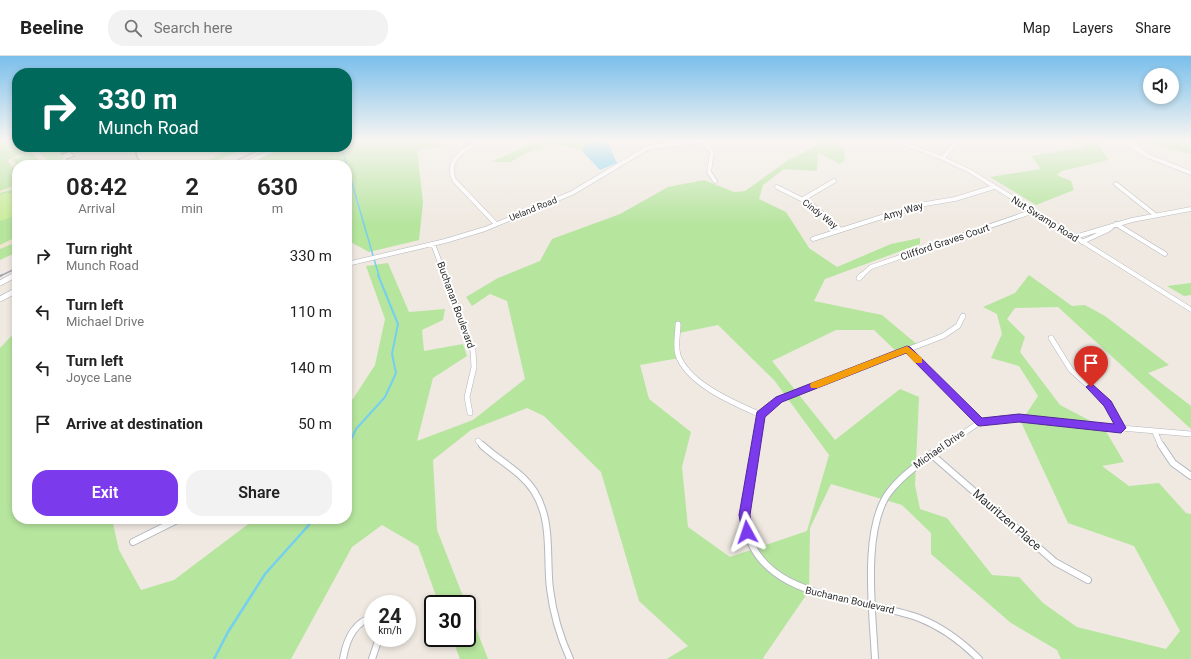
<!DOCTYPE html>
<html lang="en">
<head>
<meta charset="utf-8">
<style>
	:root { --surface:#fff; --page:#f2f2f2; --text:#222; --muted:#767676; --line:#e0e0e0; --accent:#7c3aed }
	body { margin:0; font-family:Roboto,sans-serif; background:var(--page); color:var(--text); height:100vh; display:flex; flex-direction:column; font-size:15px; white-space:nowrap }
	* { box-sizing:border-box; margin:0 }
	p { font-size:13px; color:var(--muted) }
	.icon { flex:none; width:22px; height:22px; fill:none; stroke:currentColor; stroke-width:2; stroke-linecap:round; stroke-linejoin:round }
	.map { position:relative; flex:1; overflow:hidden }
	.details { position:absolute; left:12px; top:104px; width:340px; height:364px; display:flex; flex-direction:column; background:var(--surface); border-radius:16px; box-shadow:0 2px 6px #0003 }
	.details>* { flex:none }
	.hud { position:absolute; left:12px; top:12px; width:340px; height:84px; border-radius:16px; box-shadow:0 2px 6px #0003; background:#00695c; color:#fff; overflow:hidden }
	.controls { position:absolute; left:1143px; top:12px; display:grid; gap:8px }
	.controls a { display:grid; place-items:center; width:36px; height:36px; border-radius:50%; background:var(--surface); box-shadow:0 2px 6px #0003; font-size:20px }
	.speed { position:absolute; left:364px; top:539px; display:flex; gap:8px; font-size:20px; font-weight:700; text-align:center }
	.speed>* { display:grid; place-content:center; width:52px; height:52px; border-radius:50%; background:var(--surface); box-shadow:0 2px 6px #0003; line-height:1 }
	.speed small { font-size:10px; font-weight:400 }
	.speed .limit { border:2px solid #111; border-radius:6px; background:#fff; color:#111 }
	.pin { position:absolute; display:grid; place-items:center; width:34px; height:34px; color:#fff; margin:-41px -17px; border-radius:50% 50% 50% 0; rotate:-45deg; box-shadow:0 0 4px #0007 }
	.pin .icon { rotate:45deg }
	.me { position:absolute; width:44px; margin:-22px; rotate:355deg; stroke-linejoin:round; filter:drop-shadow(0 0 3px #0008) }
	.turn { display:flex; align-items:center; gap:14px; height:84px; padding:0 20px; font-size:18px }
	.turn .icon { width:52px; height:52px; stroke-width:2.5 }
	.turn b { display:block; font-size:28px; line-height:34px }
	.eta { display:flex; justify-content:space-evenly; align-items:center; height:68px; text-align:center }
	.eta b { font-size:24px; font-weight:600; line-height:28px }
	.primary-button { display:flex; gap:8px; margin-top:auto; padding:8px 20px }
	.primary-button a { flex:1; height:46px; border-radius:16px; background:var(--accent); color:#fff; font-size:16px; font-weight:600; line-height:46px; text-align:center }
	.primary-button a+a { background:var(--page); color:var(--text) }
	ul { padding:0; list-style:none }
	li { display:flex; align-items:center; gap:12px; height:56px; padding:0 20px }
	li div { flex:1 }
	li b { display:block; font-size:15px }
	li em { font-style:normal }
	header { display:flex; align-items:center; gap:24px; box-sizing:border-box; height:56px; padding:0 20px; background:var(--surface); border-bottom:1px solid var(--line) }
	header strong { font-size:19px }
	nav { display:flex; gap:22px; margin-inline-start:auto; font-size:14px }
	.search { width:280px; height:36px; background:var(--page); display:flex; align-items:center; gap:10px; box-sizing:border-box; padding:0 14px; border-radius:16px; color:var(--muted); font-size:15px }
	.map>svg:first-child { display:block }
</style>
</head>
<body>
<header>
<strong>Beeline</strong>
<div class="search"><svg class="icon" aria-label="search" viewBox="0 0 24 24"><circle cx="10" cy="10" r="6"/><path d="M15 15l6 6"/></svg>Search here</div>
<nav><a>Map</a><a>Layers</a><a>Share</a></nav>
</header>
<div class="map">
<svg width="1191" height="603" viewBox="0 0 1191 603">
	<rect width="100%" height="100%" fill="#efe9e1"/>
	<path fill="#f0e6d1" d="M0,84H17V91H248L208,109H17V196L0,204Z"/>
	<path fill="#b6e59e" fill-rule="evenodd" d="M0,84H17V91H27L30,95L9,103L8,105L17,117V129L0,135Z
		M347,84H420L446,90L417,94L423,146L419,184L369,196L347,184V109H245L285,91H347Z
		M540,84H608V87L597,85L586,88L582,95L574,92L555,89L526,97L511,106H491Z
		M827,84H836L833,87L845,93L844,105L840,108L818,97L817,115L784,113L763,129L759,143L786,156L809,192L837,211L891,188L920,182V188L825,223L814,245L882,259L919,290L899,298L874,274H836L772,305L835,384L900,333L919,341L915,429L920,453L947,462L992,519L1019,521L1043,547L1077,571L1166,593L1180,575L1134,490L1068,467L1021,366L1038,340L1019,310L991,302L1002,278L997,258L983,251L1015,237L1029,219L1072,250L1085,249L1105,260L1169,309L1148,317L1191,350V373L1058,251L1015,252L1007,263L1025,281L1020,296L1060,349L1104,372L1124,406L1102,410L1129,430L1159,427L1186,457L1191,458V603H1061L1057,594L1011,567L931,498V477L902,449L831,428L810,472L809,535L763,602L764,603H667L688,590L639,545L601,416L544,360L527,352L471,374L433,404L437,474L466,548H439L418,490L382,469L352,491L291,603H0V292L17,274V463H112L119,494L141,534L174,524L255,463H347V345L353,343L375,309L385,263L366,210L388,207L409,256L445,253L443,264L422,274L424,295L463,288L467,300L433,322L417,385L473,364L525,323L507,245L490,238L472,250L466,241L498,222L540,205L552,183L620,158L668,131L704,124L734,136L745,135L787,105ZM718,269L774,324L829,399L807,475L730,501L688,471L682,411L691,376L649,343L640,309L679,302V277Z
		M1074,84H1096L1108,104L1062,115L1057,119L1071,125L1074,134L1036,149L990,121L1041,113L1031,100L1085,91Z
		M1134,84H1191V98Z
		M233,91H248L208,109H196C209,106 218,96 231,95Z
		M43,92H56L65,102L59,105L49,106L38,95Z
		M31,96L43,109H17L12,104Z
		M17,132V177L12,179V183L0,189V137Z
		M17,186V196L0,204V193Z
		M1191,227V239L1184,240L1167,230Z
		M467,550L488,603H460L452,582H467Z"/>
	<path fill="#c9ec9a" d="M6,137L12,138L17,146V159L0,165V139Z"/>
	<path fill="#75cff0" d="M597,85L608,87L617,107L600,114L582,95L586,88Z"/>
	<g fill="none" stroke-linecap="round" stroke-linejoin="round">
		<path stroke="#75cff0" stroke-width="1.5" d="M341,91L347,109
			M347,110L379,220"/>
		<path stroke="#75cff0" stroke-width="2" d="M348,390L356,373L385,341L396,317L392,298L398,268L378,219"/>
		<path stroke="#75cff0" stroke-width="2.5" d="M347,392L348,389
			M214,603L228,576L265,518L308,470L312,463"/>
		<g stroke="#b4b7c1" stroke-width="5">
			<path id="street-far2" d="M481,84C465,93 445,103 454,124L496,168
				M704,85L712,96L709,116L715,125
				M1127,86L1148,100L1191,117
				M943,102L956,86L960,84
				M242,109L280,91
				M1116,128L1154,158
				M777,131L811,148L841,174
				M803,143L834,125
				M1116,168L1165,198
				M1075,181L1132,164L1191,153
				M813,183L919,149L955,143L994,131
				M1082,186L1108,174L1116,168
				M433,188L445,220
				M347,208L445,185L485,173L572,137L649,91L710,84
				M14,220L17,218
				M861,220L871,211L1034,155"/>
		</g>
		<g stroke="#b4b7c1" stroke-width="6">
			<path id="street-far1" d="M445,219L473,295L474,311L467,341L470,357
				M859,222L862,219
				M0,227L15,219
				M0,243L17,234
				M678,268C678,278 675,289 678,299C688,328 734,347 761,359
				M1051,282L1071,314L1108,347L1121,372
				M907,293L980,366
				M1155,376L1161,390
				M478,385L483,390
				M756,390L761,359L779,343L943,280L958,270L963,260
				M945,390L980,366L1005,362L1191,378"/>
		</g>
		<g stroke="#b4b7c1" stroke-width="8">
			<path id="street" d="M482,389C499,405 521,415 534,435C553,465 546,500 550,533C553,557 560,581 570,603
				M756,389C754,403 752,417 750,431C748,442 743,455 745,467C758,546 861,540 919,562C942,571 962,586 979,603
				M1161,389L1173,407L1191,420
				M931,398L1055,506L1088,524
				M133,486L179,463
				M343,603C346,585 354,566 373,561
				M372,603L379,582
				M875,603C873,558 861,472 890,435C905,416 926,403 946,389"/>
		</g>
		<g stroke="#b4b7c1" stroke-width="1">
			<path id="secondary" d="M892,84H898L937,98L970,113L1191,251V256L966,115L933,100L892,85Z"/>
		</g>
		<use href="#street-far2" stroke="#fff" stroke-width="4"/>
		<use href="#street-far1" stroke="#fff" stroke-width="5"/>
		<use href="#street" stroke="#fff" stroke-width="6"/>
		<use href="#secondary" fill="#fff" fill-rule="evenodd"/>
		<path stroke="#a3a6b8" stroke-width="1.5" d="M227,109L265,91
			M0,220L17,212"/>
		<path stroke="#a3a6b8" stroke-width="2" d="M0,220L2,219"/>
	</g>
	<path fill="#afaba4" d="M55,91H120L124,95L137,97L139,104L71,109L66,103L74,100L70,96L62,99Z"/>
	<path fill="#8e8b86" d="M66,91L70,96L62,99L59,94Z
		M134,92L137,97L140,108L137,102Z"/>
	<path fill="#cbc7bf" stroke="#8e8b86" d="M56,91H120L124,95L134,92L137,102L148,109H70L72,108L66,103L75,100L66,91L59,94Z"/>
	<linearGradient id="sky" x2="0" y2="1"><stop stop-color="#7abfeb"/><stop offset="0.5" stop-color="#f8f5f2"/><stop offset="1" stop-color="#f8f5f2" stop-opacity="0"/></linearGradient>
	<rect width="1191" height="168" fill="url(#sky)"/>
	<path fill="#7c3aed" stroke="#51269a" d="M907,290L910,291L982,362L1019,358L1114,368L1104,350L1088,333L1086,331L1091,327L1111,345L1126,372L1121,377L1019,366L980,370L977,369L906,297L782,346L765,361L750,459L753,476L751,480L747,481L743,480L739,459L757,356L776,341Z"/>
	<path fill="#f59e0b" d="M907,290L922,302V307H915L906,297L818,332H811L810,329L811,327Z"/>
	<g text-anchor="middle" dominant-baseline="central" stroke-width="4" stroke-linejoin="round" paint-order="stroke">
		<g font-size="9" fill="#2e2e2e" stroke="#fff">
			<text transform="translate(533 153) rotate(-22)">Ueland Road</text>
			<text transform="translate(820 158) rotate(38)">Cindy Way</text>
		</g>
		<g font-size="10" fill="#2e2e2e" stroke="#fff">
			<text transform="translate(903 155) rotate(-17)">Amy Way</text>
			<text transform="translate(1045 163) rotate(32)">Nut Swamp Road</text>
			<text transform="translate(945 186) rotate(-19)">Clifford Graves Court</text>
			<text transform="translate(456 249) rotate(70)">Buchanan Boulevard</text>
			<text transform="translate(939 393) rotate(-35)">Michael Drive</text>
			<text transform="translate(850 544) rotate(13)">Buchanan Boulevard</text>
		</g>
		<g font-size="12" fill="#2e2e2e" stroke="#fff">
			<text transform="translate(1007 464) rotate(41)">Mauritzen Place</text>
		</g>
	</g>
</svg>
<div class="controls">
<a><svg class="icon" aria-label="sound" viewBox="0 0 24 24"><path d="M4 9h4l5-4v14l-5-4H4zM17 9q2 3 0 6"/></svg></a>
</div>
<div class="speed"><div>24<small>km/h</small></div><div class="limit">30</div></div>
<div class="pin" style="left:1091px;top:331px;background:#d93025"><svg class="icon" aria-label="arrive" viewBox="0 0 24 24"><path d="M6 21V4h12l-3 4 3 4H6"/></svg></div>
<svg class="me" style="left:747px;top:476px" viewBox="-20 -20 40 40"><path d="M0-17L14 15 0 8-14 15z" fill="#7c3aed" stroke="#fff" stroke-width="4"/></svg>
<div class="hud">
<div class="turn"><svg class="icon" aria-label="right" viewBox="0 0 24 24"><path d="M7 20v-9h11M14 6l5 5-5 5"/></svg><div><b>330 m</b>Munch Road</div></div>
</div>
<section class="details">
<div class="eta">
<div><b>08:42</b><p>Arrival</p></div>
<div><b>2</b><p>min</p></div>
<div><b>630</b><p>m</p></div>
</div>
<ul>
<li><svg class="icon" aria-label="right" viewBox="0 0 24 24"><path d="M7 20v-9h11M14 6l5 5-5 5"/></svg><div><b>Turn right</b><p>Munch Road</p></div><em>330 m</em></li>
<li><svg class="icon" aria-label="left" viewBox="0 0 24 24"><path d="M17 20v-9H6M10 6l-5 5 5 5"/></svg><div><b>Turn left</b><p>Michael Drive</p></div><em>110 m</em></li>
<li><svg class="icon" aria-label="left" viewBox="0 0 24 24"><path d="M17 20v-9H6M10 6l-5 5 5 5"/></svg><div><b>Turn left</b><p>Joyce Lane</p></div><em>140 m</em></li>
<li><svg class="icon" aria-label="arrive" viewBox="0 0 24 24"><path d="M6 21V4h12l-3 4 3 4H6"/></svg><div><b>Arrive at destination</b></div><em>50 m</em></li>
</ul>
<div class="primary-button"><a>Exit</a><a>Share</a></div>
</section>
</div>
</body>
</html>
